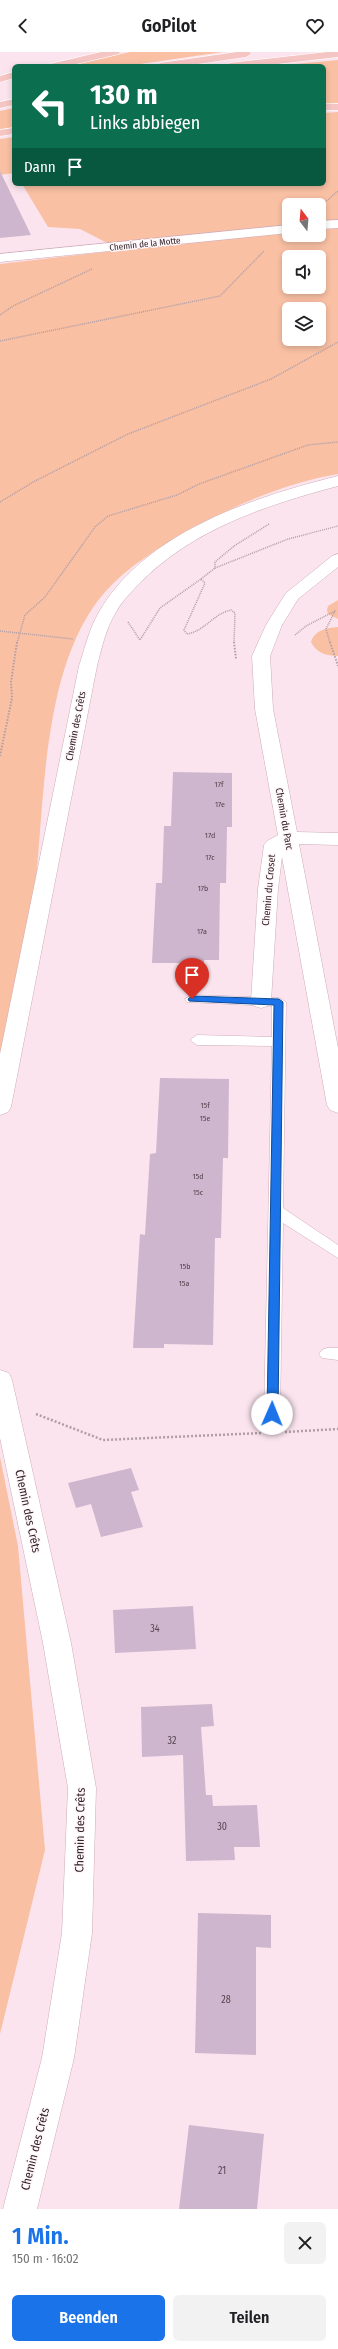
<!DOCTYPE html>
<html lang="de">
<head>
<meta charset="utf-8">
<style>
	:root { --surface:#fff; --page:#f2f2f2; --text:#202124; --muted:#757577; --accent:#1a73e8 }
	body { margin:0; font-family:"Fira Sans Condensed",sans-serif; background:var(--page); color:var(--text); height:100vh; display:flex; flex-direction:column; font-size:15px; white-space:nowrap }
	* { box-sizing:border-box; margin:0 }
	p { font-size:13px; color:var(--muted) }
	.icon { flex:none; width:22px; height:22px; fill:none; stroke:currentColor; stroke-width:2; stroke-linecap:round; stroke-linejoin:round }
	.map { position:relative; height:2157px; overflow:hidden }
	.sheet { display:flex; flex-direction:column; background:var(--surface); flex:1 }
	.sheet>* { flex:none }
	.hud { position:absolute; left:12px; top:12px; width:314px; height:122px; border-radius:6px; box-shadow:0 2px 6px #0003; background:#0b6e4f; color:#fff; overflow:hidden }
	.needle { width:26px; rotate:344deg }
	.tools { position:absolute; left:282px; top:146px; display:grid; gap:8px }
	.tools a { display:grid; place-items:center; width:44px; height:44px; border-radius:6px; background:var(--surface); box-shadow:0 2px 6px #0003; font-size:20px }
	.pin { position:absolute; display:grid; place-items:center; width:34px; height:34px; color:#fff; margin:-41px -17px; border-radius:50% 50% 50% 0; rotate:-45deg; box-shadow:0 0 4px #0007 }
	.pin .icon { rotate:45deg }
	.me { position:absolute; width:44px; margin:-22px; rotate:1deg; stroke-linejoin:round; filter:drop-shadow(0 0 3px #0008) }
	.turn { display:flex; align-items:center; gap:14px; height:84px; padding:0 12px; font-size:18px }
	.turn .icon { width:52px; height:52px; stroke-width:2.5 }
	.turn b { display:block; font-size:28px; line-height:34px }
	.then { display:flex; align-items:center; height:38px; padding:0 12px; background:#0003; gap:8px; font-size:15px }
	.round { display:grid; place-items:center; flex:none; width:42px; height:42px; border-radius:6px; background:var(--page) }
	.head { display:flex; align-items:center; justify-content:space-between; height:68px; padding:0 12px }
	h1 { font-size:24px; font-weight:600; line-height:30px; color:var(--accent) }
	.action { display:flex; gap:8px; margin-top:auto; padding:8px 12px }
	.action a { flex:1; height:46px; border-radius:6px; background:var(--accent); color:#fff; font-size:16px; font-weight:600; line-height:46px; text-align:center }
	.action a+a { background:var(--page); color:var(--text) }
	header { display:flex; justify-content:space-between; align-items:center; height:52px; padding:0 12px; background:var(--surface); font-size:18px; font-weight:600 }
	.map>svg:first-child { display:block }
</style>
</head>
<body>
<header><svg class="icon" aria-label="back" viewBox="0 0 24 24"><path d="M15 5l-7 7 7 7"/></svg>GoPilot<svg class="icon" aria-label="heart" viewBox="0 0 24 24"><path d="M12 20l-8-8c-3-5 5-10 8-4 3-6 11-1 8 4z"/></svg></header>
<div class="map">
<svg width="338" height="2157" viewBox="0 0 338 2157">
	<rect width="100%" height="100%" fill="#fbe4ed"/>
	<path fill="#f9c0a4" fill-rule="evenodd" d="M130,0H223L126,14H70Z
		M338,8V51L324,52V14H274Z
		M14,56V76L0,78V59Z
		M338,60V422C285,431 232,454 185,481C157,497 127,515 105,540C37,618 46,765 32,863C25,910 10,956 0,1002V212L121,198L80,177L48,175L22,132H324V61ZM289,153H319V183H289ZM289,205H319V235H289ZM289,257H319V287H289Z
		M14,85V121L0,123V87Z
		M338,548V567L328,562L327,558L328,554Z
		M338,575V604C327,604 316,601 311,590C315,578 326,576 338,575Z
		M0,1405L18,1494L45,1798L0,1982Z"/>
	<path fill="#cfb6cf" d="M0,119L31,183L0,186Z
		M173,720L232,721V775H227L226,831H220L219,908H204V911H152L156,831H162L164,774H171Z
		M160,1026L229,1027L228,1106H223L221,1186H215L213,1293L164,1292V1296H133L140,1182L145,1183L150,1102L156,1101Z
		M131,1416L139,1438L131,1440L143,1475L101,1485L91,1452L76,1456L68,1431Z
		M193,1554L196,1597L115,1601L113,1558Z
		M212,1652L214,1674L201,1675L206,1743H212L213,1754L257,1753L260,1795H234L235,1808L186,1809L183,1703L142,1705L141,1655Z
		M198,1861L271,1863V1896L256,1895V2003L195,2001Z
		M189,2073L264,2082L257,2157H179Z"/>
	<g fill="none" stroke-linecap="round" stroke-linejoin="round">
		<g stroke="#cfacb9" stroke-width="1">
			<path id="lane" d="M192,943L279,946L286,950L283,1156L338,1193V1206L283,1171L280,1362L278,1366L272,1368L266,1366L264,1362L272,994L197,993L190,988L197,983L272,985V954L187,950L185,947Z
				M327,1296H338V1308L322,1306L319,1302L322,1298Z"/>
		</g>
		<g stroke="#cfacb9" stroke-width="1">
			<path id="street" d="M338,168V176L319,177V169Z
				M289,173V181L0,210V202Z
				M338,424V434C267,453 192,477 139,532C131,540 122,549 116,560C106,576 102,595 97,614L11,1055L8,1060L0,1063V1002L79,614C85,596 89,577 99,560C145,480 254,445 338,424Z
				M338,502V515L298,547L282,573L270,604L273,657L297,780L338,781V793L299,792L338,996V1061L330,1058L327,1053L282,805L278,837L271,949L268,954L261,956L254,954L251,949L258,837L264,793L267,789L278,783L255,657L252,604L266,573L286,541L332,504Z
				M0,1318L9,1321L12,1328L71,1591L96,1736L92,1881L74,2006L37,2157H3L42,2006L62,1881L68,1736L43,1591L0,1386Z"/>
		</g>
		<g stroke="#fff" stroke-width="1">
			<path id="highway" d="M101,0H120L119,2L68,14H49L50,12Z
				M237,0H250L251,2L246,5L184,14H155L160,11Z
				M327,0H338V5L260,14H225L230,11Z
				M14,20V26L0,30V24Z
				M14,47V53L0,56V50Z
				M324,52H338V58H324Z
				M14,76V82L0,84V78Z"/>
		</g>
		<path stroke="#b19da5" stroke-width="1.5" stroke-dasharray="1 1" stroke-linecap="butt" d="M322,153L338,139
			M0,263L13,254L92,217
			M0,289L220,244L264,199
			M0,450L35,429L128,382L271,327L338,290
			M269,472L234,494L215,510V516L288,487L338,474
			M201,527L215,516
			M128,570L140,588L160,556L201,527L205,531L184,578L187,582C205,579 213,562 231,558L235,561L234,591
			M0,579L73,587
			M295,583L306,574L335,559L326,577L330,591
			M17,591L25,563L45,545L95,475L108,464L177,443L199,432L308,393L338,390"/>
		<path stroke="#b19da5" stroke-width="2" stroke-dasharray="1.5 1.5" stroke-linecap="butt" d="M234,590L236,607
			M330,590L338,614
			M0,704L12,646L11,630L17,590"/>
		<path stroke="#b19da5" stroke-width="2.5" stroke-dasharray="2 2" stroke-linecap="butt" d="M36,1362L103,1388L262,1381
			M285,1380L338,1377"/>
		<use href="#lane" fill="#fff" fill-rule="evenodd"/>
		<use href="#street" fill="#fff" fill-rule="evenodd"/>
		<use href="#highway" fill="#f5c5c3" fill-rule="evenodd"/>
	</g>
	<path fill="#1a73e8" stroke="#114b97" d="M192,944L279,947L283,950L278,1362L272,1366L267,1362L274,953L189,949L188,947Z"/>
	<g text-anchor="middle" dominant-baseline="central" stroke-width="3" stroke-linejoin="round" paint-order="stroke">
		<g font-size="8" fill="#574751">
			<text x="219" y="732">17f</text>
			<text x="220" y="752">17e</text>
			<text x="210" y="783">17d</text>
			<text x="210" y="805">17c</text>
			<text x="203" y="836">17b</text>
			<text x="202" y="879">17a</text>
			<text x="205" y="1053">15f</text>
			<text x="205" y="1066">15e</text>
			<text x="198" y="1124">15d</text>
			<text x="198" y="1140">15c</text>
			<text x="185" y="1214">15b</text>
			<text x="184" y="1231">15a</text>
		</g>
		<g font-size="9" fill="#2f2227" stroke="#fef6f9">
			<text transform="translate(145 192) rotate(-6)">Chemin de la Motte</text>
		</g>
		<g font-size="10" fill="#2f2227" stroke="#fef6f9">
			<text transform="translate(76 674) rotate(-79)">Chemin des Crêts</text>
			<text transform="translate(284 767) rotate(80)">Chemin du Parc</text>
			<text transform="translate(269 838) rotate(-85)">Chemin du Croset</text>
		</g>
		<g font-size="10" fill="#574751">
			<text x="155" y="1577">34</text>
			<text x="172" y="1689">32</text>
			<text x="222" y="1775">30</text>
			<text x="226" y="1948">28</text>
			<text x="222" y="2119">21</text>
		</g>
		<g font-size="12" fill="#2f2227" stroke="#fef6f9">
			<text transform="translate(28 1459) rotate(78)">Chemin des Crêts</text>
			<text transform="translate(80 1778) rotate(-89)">Chemin des Crêts</text>
			<text transform="translate(35 2097) rotate(-76)">Chemin des Crêts</text>
		</g>
	</g>
</svg>
<div class="tools">
<a><svg class="needle" viewBox="-14 -14 28 28"><path d="M0-13l5 13h-10z" fill="#e53935"/><path d="M0 13l5-13h-10z" fill="#757577"/></svg></a>
<a><svg class="icon" aria-label="sound" viewBox="0 0 24 24"><path d="M4 9h4l5-4v14l-5-4H4zM17 9q2 3 0 6"/></svg></a>
<a><svg class="icon" aria-label="layers" viewBox="0 0 24 24"><path d="M12 4l9 5-9 5-9-5zM3 14l9 5 9-5"/></svg></a>
</div>
<div class="pin" style="left:192px;top:947px;background:#d93025"><svg class="icon" aria-label="arrive" viewBox="0 0 24 24"><path d="M6 21V4h12l-3 4 3 4H6"/></svg></div>
<svg class="me" style="left:272px;top:1362px" viewBox="-20 -20 40 40"><circle r="19" fill="#fff"/><path d="M0-13L10 11 0 6-10 11z" fill="#1a73e8"/></svg>
<div class="hud">
<div class="turn"><svg class="icon" aria-label="left" viewBox="0 0 24 24"><path d="M17 20v-9H6M10 6l-5 5 5 5"/></svg><div><b>130 m</b>Links abbiegen</div></div>
<div class="then">Dann<svg class="icon" aria-label="arrive" viewBox="0 0 24 24"><path d="M6 21V4h12l-3 4 3 4H6"/></svg></div>
</div>
</div>
<section class="sheet">
<div class="head"><div><h1>1 Min.</h1><p>150 m · 16:02</p></div><a class="round"><svg class="icon" aria-label="close" viewBox="0 0 24 24"><path d="M6 6l12 12M18 6L6 18"/></svg></a></div>
<div class="action"><a>Beenden</a><a>Teilen</a></div>
</section>
</body>
</html>
